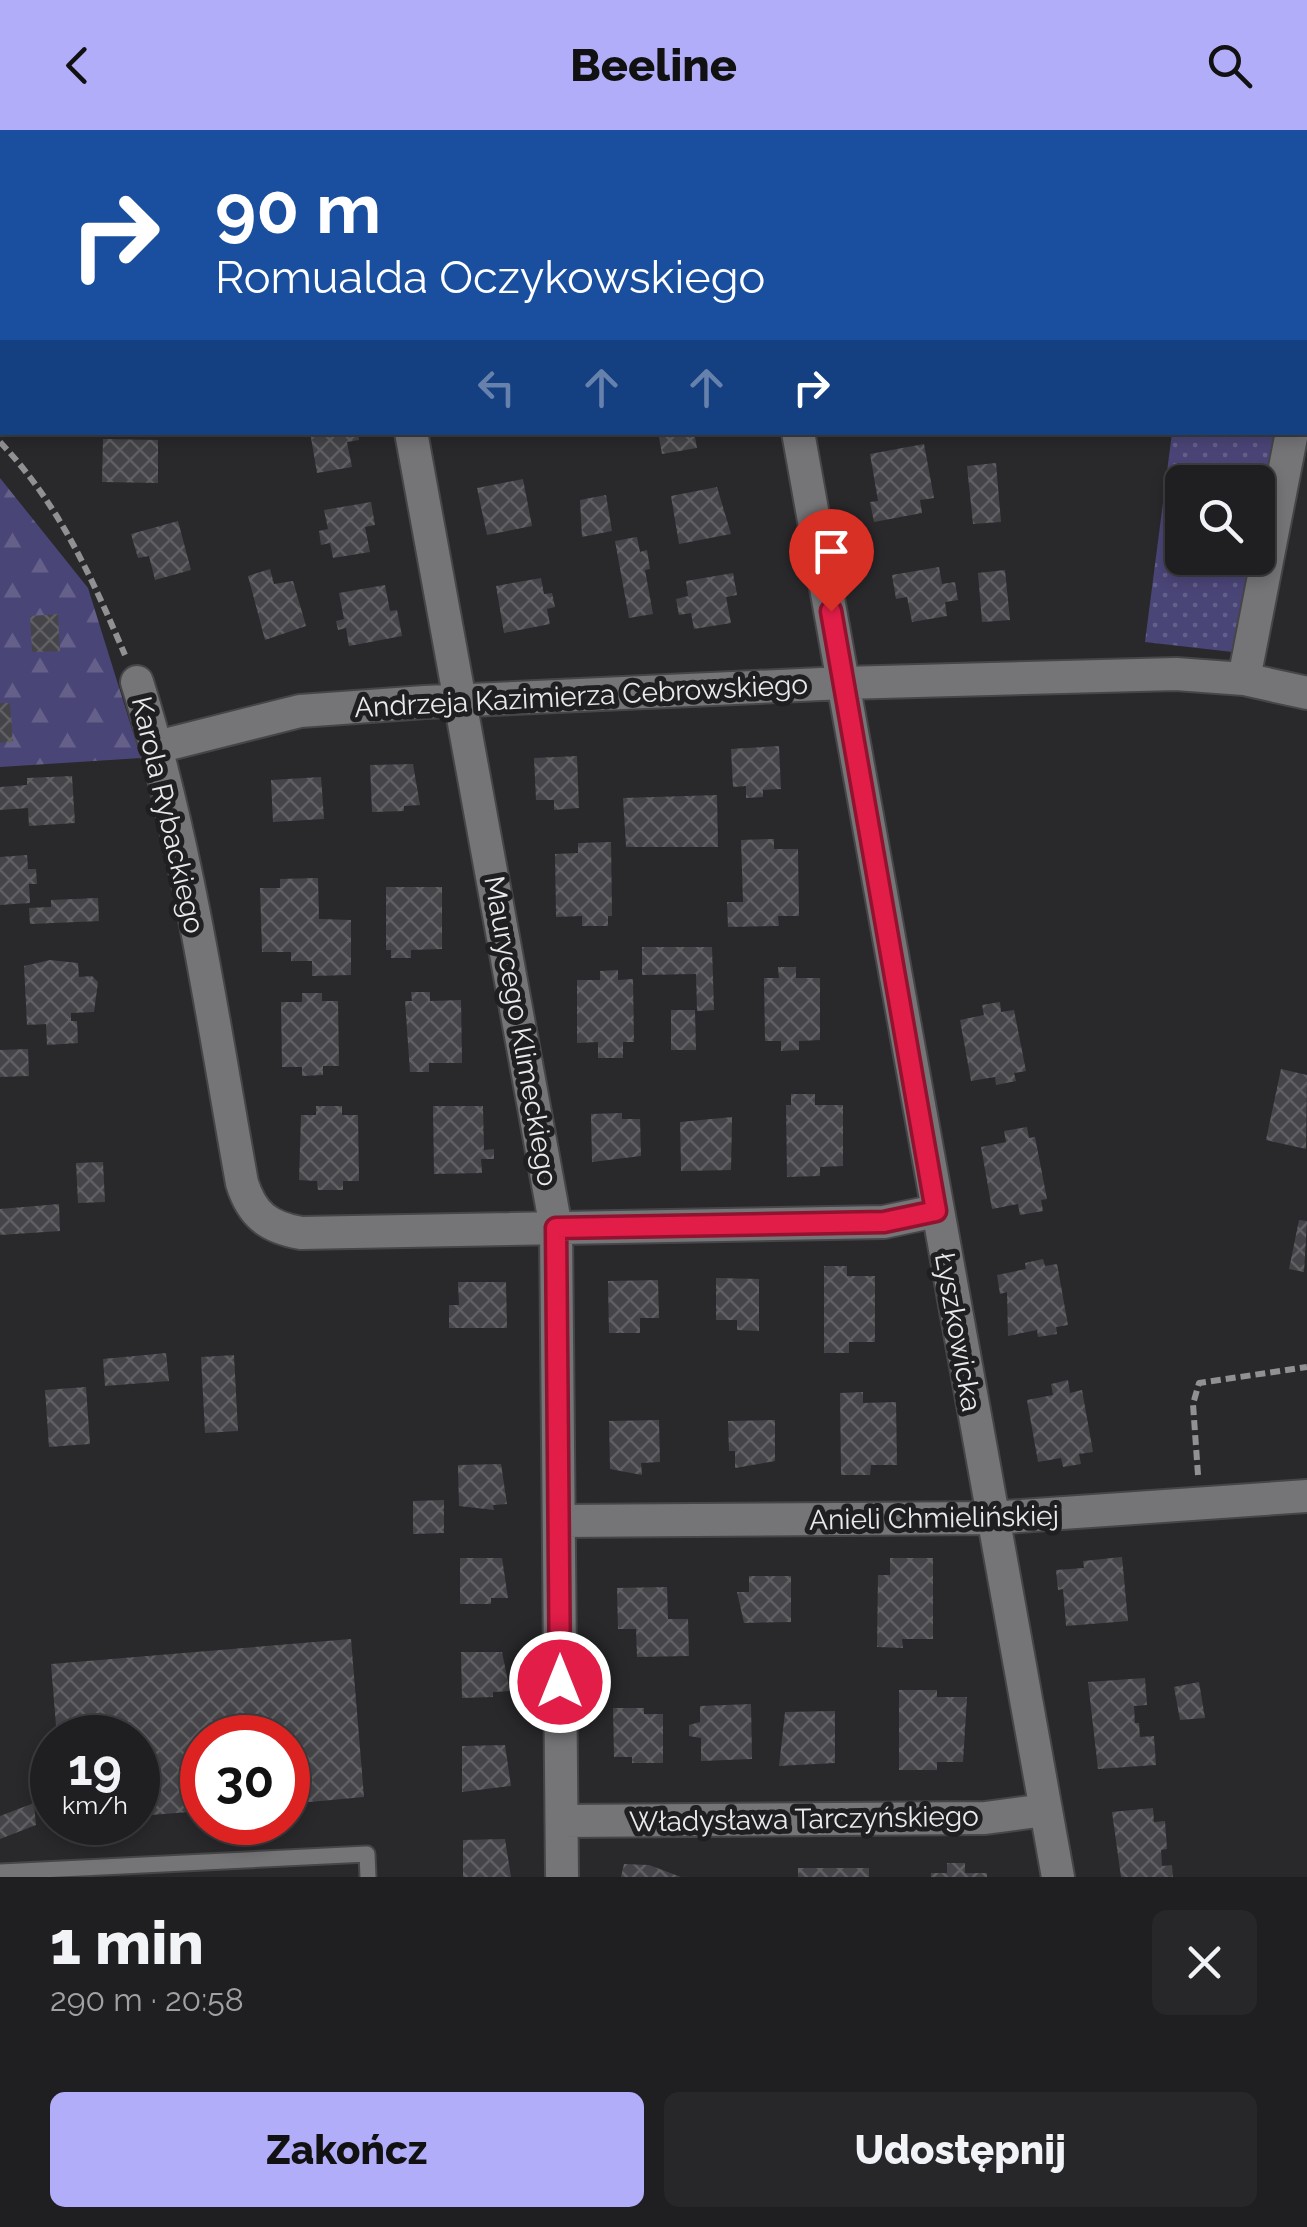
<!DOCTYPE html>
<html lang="pl">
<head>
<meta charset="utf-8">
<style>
	:root { --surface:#1f1f21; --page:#27272a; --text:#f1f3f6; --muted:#a1a2a5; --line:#3c3d3f; --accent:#b2adf9 }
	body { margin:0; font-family:Raleway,sans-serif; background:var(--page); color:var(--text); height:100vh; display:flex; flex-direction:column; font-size:38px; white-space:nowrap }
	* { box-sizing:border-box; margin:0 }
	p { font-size:32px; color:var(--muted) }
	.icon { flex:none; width:55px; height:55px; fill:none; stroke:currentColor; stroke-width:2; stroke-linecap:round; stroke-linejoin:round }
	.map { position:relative; height:1747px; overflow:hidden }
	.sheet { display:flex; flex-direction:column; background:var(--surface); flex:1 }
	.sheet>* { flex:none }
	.guide { position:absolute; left:0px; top:0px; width:1308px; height:305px; box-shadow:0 5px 15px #0003,0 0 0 2px var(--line); background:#1a4fa0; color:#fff; overflow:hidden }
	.fabs { position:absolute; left:1165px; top:335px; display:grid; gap:20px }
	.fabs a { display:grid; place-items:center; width:110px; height:110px; border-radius:15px; background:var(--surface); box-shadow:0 5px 15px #0003,0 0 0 2px var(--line); font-size:50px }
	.speed { position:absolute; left:30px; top:1585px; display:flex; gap:20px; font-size:50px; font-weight:700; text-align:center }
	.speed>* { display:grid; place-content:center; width:130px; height:130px; border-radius:50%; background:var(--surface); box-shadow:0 5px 15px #0003,0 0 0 2px var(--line); line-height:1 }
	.speed small { font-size:25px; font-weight:400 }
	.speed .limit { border:15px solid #d22; background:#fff; color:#111 }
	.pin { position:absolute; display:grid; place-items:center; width:85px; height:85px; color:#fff; margin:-102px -42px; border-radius:50% 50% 50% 0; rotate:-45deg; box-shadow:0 0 10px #0007 }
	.pin .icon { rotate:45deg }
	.me { position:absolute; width:110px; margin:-55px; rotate:0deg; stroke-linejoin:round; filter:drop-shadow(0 0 8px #0008) }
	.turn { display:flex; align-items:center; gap:35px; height:210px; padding:0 50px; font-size:45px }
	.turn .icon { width:130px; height:130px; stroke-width:2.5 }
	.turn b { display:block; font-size:70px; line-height:85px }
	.lanes { display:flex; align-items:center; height:95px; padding:0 50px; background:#0003; justify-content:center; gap:50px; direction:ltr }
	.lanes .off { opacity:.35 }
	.round { display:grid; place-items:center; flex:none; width:105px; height:105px; border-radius:15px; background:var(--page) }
	.overview { display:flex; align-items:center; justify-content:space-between; height:170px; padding:0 50px }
	h1 { font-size:60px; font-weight:800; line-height:75px }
	.cta { display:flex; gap:20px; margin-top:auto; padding:20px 50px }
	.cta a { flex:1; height:115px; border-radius:15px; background:var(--accent); color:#111; font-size:40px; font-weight:800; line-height:115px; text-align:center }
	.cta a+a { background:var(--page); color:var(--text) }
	header { display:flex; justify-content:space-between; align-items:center; height:130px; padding:0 50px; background:var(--accent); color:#111; font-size:45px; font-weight:800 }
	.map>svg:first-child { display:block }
</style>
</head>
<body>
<header><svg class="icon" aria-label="back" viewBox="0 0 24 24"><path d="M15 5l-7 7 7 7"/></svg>Beeline<svg class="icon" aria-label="search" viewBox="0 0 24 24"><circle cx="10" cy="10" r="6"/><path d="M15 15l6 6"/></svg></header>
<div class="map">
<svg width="1307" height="1747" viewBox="0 0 1307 1747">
	<defs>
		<pattern id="green-dots" width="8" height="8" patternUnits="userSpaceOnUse" patternTransform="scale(2.5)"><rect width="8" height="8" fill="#4a4577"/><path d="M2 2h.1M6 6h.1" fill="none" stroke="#64608a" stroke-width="1.8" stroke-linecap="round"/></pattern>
		<pattern id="forest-firs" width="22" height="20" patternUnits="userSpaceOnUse" patternTransform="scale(2.5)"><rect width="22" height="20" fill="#4a4577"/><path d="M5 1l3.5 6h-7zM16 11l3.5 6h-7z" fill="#64608a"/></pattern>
		<pattern id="building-cross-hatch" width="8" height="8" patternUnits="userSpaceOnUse" patternTransform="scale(2.5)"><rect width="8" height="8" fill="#454549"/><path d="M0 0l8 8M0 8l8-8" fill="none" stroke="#606063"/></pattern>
	</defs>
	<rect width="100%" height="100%" fill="#29292c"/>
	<path fill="url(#green-dots)" fill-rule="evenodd" d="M967,0H1307L1305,196V2Z
		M1172,303H1287L1250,524L1145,512ZM1182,352H1258V428H1182Z"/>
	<path fill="url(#forest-firs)" d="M0,348L88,458L141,628L0,637Z"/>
	<path fill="url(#building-cross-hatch)" d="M310,302H358L359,310L347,312L352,337L317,343Z
		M658,302H694L697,318L662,324Z
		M103,309L158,310V353L102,352Z
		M924,314L934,368L920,370L922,383L874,392L870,372L878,371L870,324Z
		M996,333L1001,392L973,394L967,336Z
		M523,349L532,396L487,405L477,358Z
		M717,357L731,404L679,414L671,366Z
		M606,365L612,401L582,407L580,370Z
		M371,372L375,395L365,397L370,422L333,428L330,413L321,415L319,401L328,399L324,380Z
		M178,391L191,440L155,450L149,426L138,428L131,404Z
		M637,407L640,422L647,420L650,439L645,440L653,484L629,488L615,411Z
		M939,437L942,454L955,452L958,470L945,472L947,486L912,492L907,467L896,469L892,445Z
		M270,439L274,454L293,451L306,496L265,510L248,446Z
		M1005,440L1010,490L982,492L978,443Z
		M733,443L737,465L726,467L731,493L694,499L691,483L679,485L676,469L688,466L686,451Z
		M541,448L544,464L552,463L555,477L547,479L550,494L504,503L496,456Z
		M385,455L390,481L397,480L402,506L349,516L346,498L338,500L336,491L344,489L339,463Z
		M58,484L60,521L32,522L30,486Z
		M0,573H10L13,612L0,613Z
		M779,616L781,659L763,660V667L746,668V656L733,657L731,619Z
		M577,626L579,678L554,680V670H536L534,628Z
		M413,634L420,675L404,676V681L372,682L370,635Z
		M72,646L75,693L29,696L28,678L0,680V657L27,655V648Z
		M321,647L324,689L273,692L271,650Z
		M717,665L718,717H626L623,668Z
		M774,709V719H798L799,786H778L779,796L728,797L727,772H743L741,710Z
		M611,712L612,786H608V796H582V786L556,787L555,724L578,723V713Z
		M27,725L28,739H36L37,754H29L30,773L0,775V727Z
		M318,748L319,789L351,790V845L312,846V831H291V822H262L260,758H280V749Z
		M386,757H442V819L411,820V828H391V820H386Z
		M98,768L99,791L30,794L29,778L51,777V770Z
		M642,817H712L714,880L697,881L696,844L642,845Z
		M50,830L78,833L79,847L92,846L98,852L94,882L71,883V891H77L78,913L47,915L46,894L27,895L24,836Z
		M778,837H796V848H820V910L799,911V920L781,921V911H765L764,848H779Z
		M618,840V850L633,849L634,912H623V928H598V912L577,913V850H600V841Z
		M411,862H430V871L461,870L462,933H429V942H410L405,871H412Z
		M302,863H322V871H338L339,936H323V945L302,946V937H282L281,872H302Z
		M1000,872L1001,882L1014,880L1026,941L1014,943L1016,951L996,955L995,947L971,951L960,890L984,885L982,875Z
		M671,880H695L696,920H671Z
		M28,919L29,946L0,947V920Z
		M1281,939L1307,945L1306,1019L1266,1010Z
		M791,964H815V975H843V1036L820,1037V1046L787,1047L786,975H791Z
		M316,976H342V985H358L359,1051H343V1060H318L317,1051L299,1050L301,985H316Z
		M433,976H483L484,1020L494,1019V1029H481L482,1043L434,1044Z
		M622,983V989H640L641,1026L592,1032L591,984Z
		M732,987L731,1040L681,1041L680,992Z
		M1027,997L1029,1008L1035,1007L1047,1069L1041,1070L1043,1081L1020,1085L1018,1074L992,1079L981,1017L1006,1012L1004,1001Z
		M103,1032L105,1072L78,1073L76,1033Z
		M59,1074L60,1101L0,1105V1079Z
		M1299,1090L1307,1091L1304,1142L1289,1139Z
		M1043,1129L1045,1136L1057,1134L1068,1195L1056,1197L1057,1204L1038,1207L1037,1200L1008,1206L1007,1162L1000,1164L997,1145L1026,1139L1025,1133Z
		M824,1136H847V1146H875V1212H849V1223H824Z
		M716,1148L759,1149V1201L737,1200V1190H716Z
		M658,1150L659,1188H640V1203H609L608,1151Z
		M458,1152H506L507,1198H449V1175H459Z
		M166,1223L169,1251L105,1256L103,1229Z
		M234,1225L238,1301L205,1303L201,1227Z
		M1068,1250L1070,1263L1082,1260L1093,1322L1079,1324L1081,1334L1063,1337L1061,1328L1038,1332L1027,1270L1053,1265L1051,1254Z
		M86,1257L90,1314L49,1317L45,1260Z
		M863,1262V1273L896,1272L897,1335H871L870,1345H841L840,1263Z
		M659,1290L660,1332L641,1333L642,1345L610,1339L609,1291Z
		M775,1290V1331L735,1338V1321H729L728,1291Z
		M501,1334L507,1374L493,1375L494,1380L459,1376L458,1335Z
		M444,1370V1403L413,1404V1371Z
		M1122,1427L1128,1491L1066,1496L1063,1459L1058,1460L1056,1440L1084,1438L1083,1431Z
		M460,1428H502L508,1468H491V1474H460Z
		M890,1428H933V1509H902L903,1518L877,1517L878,1445H890Z
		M749,1446H791V1492L744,1493L737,1462H749Z
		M667,1457L668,1489H688L689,1526L637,1527L636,1499H618L617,1458Z
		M351,1509L364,1667L288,1674V1608H202V1681L138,1686V1608H57L51,1534Z
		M461,1522H502L510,1561L493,1562V1567L462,1568Z
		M1145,1548L1147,1575L1134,1576L1135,1593H1139L1140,1607L1154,1606L1156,1635L1098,1639L1088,1552Z
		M1199,1552L1205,1588L1180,1590L1174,1557Z
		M899,1560H937V1567H967L963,1632H937V1640H899Z
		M751,1574L752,1629L701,1631V1608L689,1606V1595L700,1592V1576Z
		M613,1578H644V1584H663V1633H632V1627H614Z
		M835,1581V1633L779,1636L785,1582Z
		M505,1615L511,1656L462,1662V1616Z
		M34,1673L36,1695L0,1709V1686Z
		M1153,1678L1154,1692L1165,1691L1167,1719L1161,1720L1162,1736L1172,1735L1173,1747H1121L1112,1682Z
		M505,1709L511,1747H463V1710Z
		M947,1733H965V1743H987V1747H931V1743H947Z
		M624,1734L649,1735L681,1747H621Z
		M798,1738H869V1747H798Z"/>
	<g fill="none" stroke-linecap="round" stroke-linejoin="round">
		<g stroke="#464548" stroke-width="19">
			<path id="lane" d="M0,1742L367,1724L368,1747"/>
		</g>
		<g stroke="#464548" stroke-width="36">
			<path id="street" d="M355,0V2
				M743,0V2
				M1305,240L1307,231
				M411,302L556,1098L562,1747
				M798,302L1058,1747
				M1244,549L1292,302
				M137,552C188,715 212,886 242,1053C252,1085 268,1097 301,1103L884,1092L936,1081
				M157,617L300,581L425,572L844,553L1176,544L1244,549L1307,563
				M559,1391L991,1388L1307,1366
				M562,1691L985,1688L1045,1680"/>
		</g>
		<path stroke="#919194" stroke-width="6" stroke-dasharray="10 5" stroke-linecap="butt" d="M0,312C59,374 91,446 125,525
			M1198,1345L1193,1274L1199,1253L1307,1237"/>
		<use href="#lane" stroke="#757578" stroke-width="15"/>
		<use href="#street" stroke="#757578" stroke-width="32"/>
	</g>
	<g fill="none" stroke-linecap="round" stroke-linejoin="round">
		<g stroke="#92132f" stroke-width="25">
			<path id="route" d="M560,1552L556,1098L884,1092L936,1081L831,481"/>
		</g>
		<use href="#route" stroke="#e11d48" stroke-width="18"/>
	</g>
	<g text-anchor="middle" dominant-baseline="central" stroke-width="10" stroke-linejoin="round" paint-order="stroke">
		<g font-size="28" fill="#e9e9eb" stroke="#1f1f22">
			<text transform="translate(581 566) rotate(-3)">Andrzeja Kazimierza Cebrowskiego</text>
			<text transform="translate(168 685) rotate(77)">Karola Rybackiego</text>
			<text transform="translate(521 901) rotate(80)">Maurycego Klimeckiego</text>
			<text transform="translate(958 1202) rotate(80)">Łyszkowicka</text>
			<text transform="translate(934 1388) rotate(-1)">Anieli Chmielińskiej</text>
			<text transform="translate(804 1689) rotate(-1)">Władysława Tarczyńskiego</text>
		</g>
	</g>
</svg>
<div class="fabs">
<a><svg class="icon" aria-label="search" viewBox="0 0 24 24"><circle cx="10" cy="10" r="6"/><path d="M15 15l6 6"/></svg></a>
</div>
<div class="speed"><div>19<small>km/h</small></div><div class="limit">30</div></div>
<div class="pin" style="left:831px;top:481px;background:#d93025"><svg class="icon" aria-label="arrive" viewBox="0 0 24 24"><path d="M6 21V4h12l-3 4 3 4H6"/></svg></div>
<svg class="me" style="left:560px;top:1552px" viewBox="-20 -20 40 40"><circle r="17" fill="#e11d48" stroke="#fff" stroke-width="3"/><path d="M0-11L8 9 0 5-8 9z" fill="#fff"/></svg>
<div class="guide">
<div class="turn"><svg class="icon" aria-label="right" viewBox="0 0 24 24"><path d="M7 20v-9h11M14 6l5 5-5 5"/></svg><div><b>90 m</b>Romualda Oczykowskiego</div></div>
<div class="lanes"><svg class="icon off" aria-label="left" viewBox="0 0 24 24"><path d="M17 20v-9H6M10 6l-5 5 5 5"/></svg><svg class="icon off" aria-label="ahead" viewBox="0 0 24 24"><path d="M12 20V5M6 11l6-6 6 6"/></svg><svg class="icon off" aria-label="ahead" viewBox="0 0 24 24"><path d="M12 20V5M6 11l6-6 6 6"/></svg><svg class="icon" aria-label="right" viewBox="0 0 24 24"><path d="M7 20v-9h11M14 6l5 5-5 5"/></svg></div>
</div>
</div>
<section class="sheet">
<div class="overview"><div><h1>1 min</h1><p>290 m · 20:58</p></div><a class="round"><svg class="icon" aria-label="close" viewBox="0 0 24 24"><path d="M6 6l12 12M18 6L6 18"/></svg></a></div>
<div class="cta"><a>Zakończ</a><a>Udostępnij</a></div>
</section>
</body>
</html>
